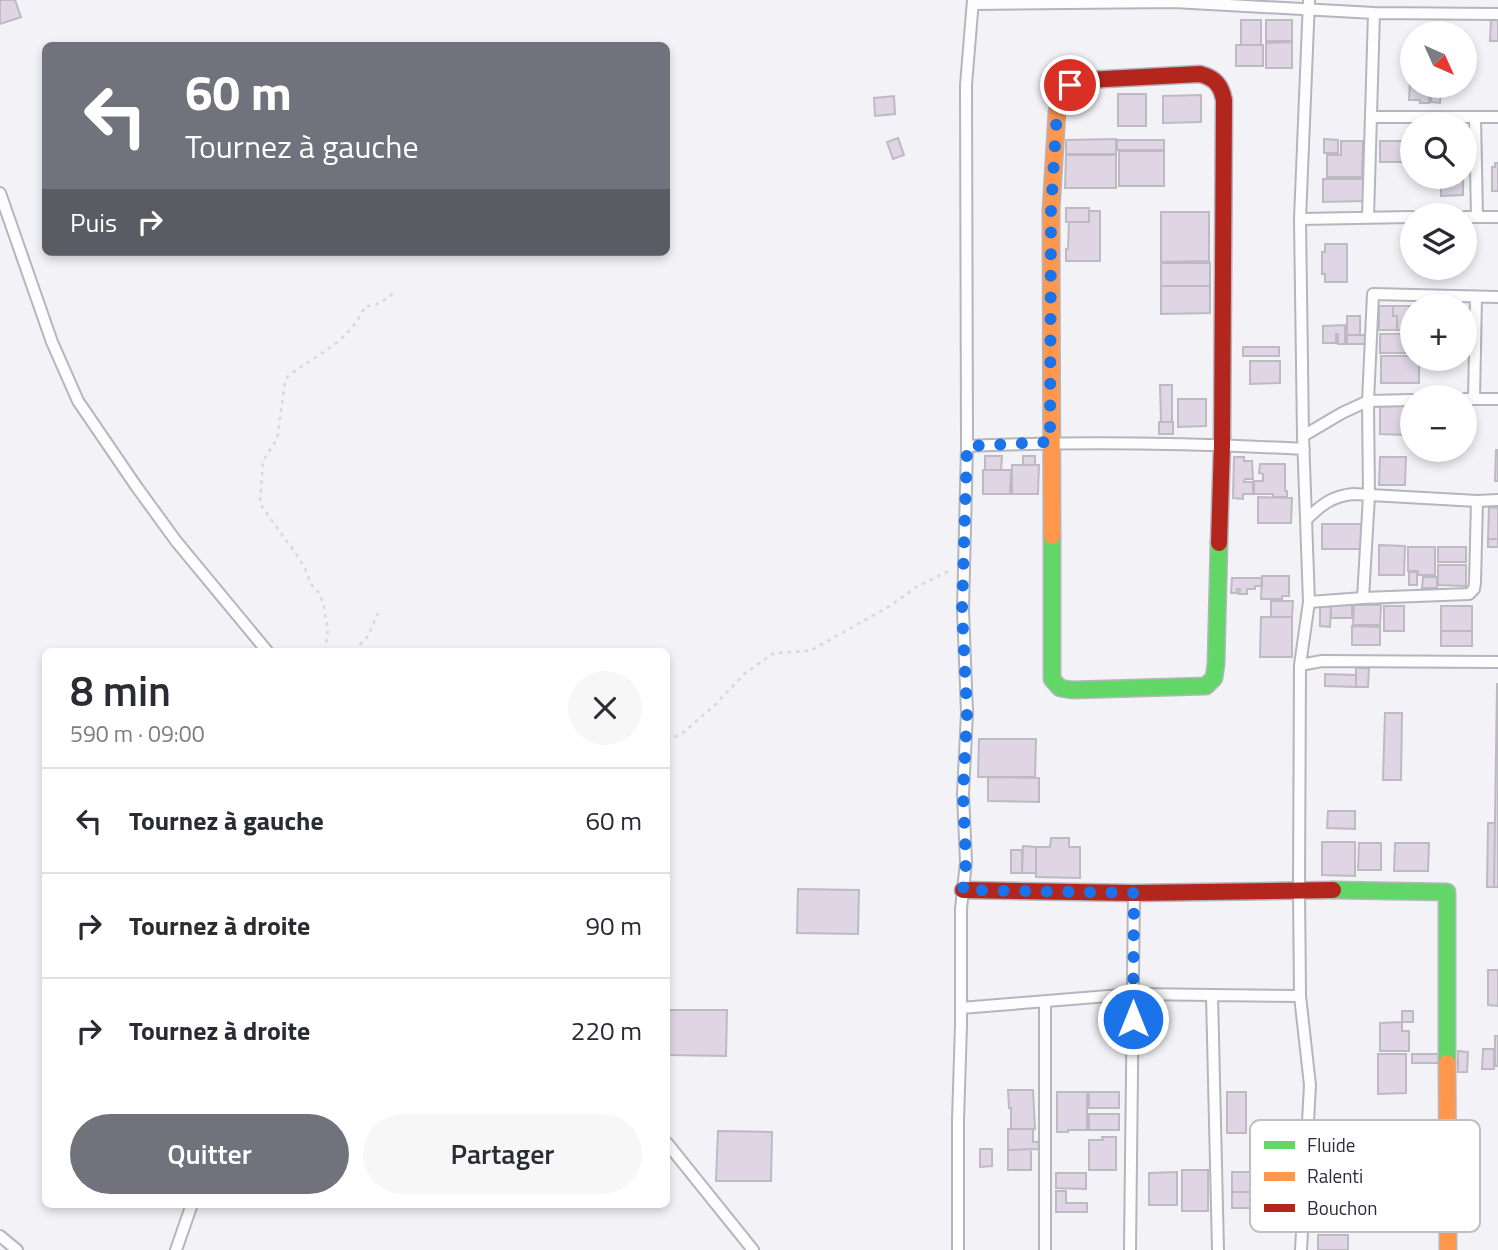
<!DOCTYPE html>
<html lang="fr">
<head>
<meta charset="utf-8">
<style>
	:root { --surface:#fff; --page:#f7f7f7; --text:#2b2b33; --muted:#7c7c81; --line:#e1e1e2; --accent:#72727c }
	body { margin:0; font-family:"Titillium Web",sans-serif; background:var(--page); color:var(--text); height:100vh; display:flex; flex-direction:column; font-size:26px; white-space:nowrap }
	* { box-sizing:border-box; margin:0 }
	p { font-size:23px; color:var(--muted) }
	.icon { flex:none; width:38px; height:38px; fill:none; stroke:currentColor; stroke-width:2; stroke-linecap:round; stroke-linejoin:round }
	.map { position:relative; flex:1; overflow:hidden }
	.panel { position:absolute; left:42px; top:648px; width:628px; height:560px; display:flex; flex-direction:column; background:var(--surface); border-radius:10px; box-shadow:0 4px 10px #0003 }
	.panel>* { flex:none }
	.banner { position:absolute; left:42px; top:42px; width:628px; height:214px; border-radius:10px; box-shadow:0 4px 10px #0003; background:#72727c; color:#fff; overflow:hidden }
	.needle { width:46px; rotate:135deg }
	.fabs { position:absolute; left:1400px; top:21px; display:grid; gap:14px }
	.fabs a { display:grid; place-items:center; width:77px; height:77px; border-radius:50%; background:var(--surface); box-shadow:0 4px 10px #0003; font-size:35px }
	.pin { position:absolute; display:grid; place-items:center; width:60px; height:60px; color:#fff; margin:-30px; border:4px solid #fff; border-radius:50%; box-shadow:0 2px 7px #0007 }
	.me { position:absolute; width:77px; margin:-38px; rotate:0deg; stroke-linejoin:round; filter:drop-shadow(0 0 5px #0008) }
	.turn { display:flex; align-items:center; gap:24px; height:147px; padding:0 28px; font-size:32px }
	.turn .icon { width:91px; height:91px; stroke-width:2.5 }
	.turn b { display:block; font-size:49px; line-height:60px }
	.then { display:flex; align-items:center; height:66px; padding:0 28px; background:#0003; gap:14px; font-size:26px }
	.round { display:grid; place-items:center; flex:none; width:74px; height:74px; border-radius:37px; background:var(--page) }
	.summary { display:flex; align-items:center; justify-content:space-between; height:119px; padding:0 28px }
	h1 { font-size:42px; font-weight:600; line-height:52px }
	.button { display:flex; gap:14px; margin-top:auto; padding:14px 28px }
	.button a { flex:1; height:80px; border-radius:42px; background:var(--accent); color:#fff; font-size:28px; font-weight:600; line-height:80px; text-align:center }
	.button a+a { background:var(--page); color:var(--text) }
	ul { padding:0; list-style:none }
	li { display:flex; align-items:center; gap:21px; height:105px; padding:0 28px; border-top:2px solid var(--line) }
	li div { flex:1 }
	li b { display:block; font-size:26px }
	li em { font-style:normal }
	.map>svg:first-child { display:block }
</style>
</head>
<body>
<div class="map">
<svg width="1498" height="1250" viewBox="0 0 1498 1250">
	<rect width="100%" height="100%" fill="#f3f3f7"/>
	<path fill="#dfd5e5" stroke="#bebac2" stroke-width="2" d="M0,0H15L21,17L0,24Z
		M1241,20H1261V45H1241Z
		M1266,20H1292V41H1266Z
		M1491,20H1498V41H1490Z
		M1292,42V68H1266V43Z
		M1236,45H1263V66H1236Z
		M1411,61H1412V86H1430L1429,103H1420V100H1409Z
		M1432,86H1441L1440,103L1431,102Z
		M1118,94H1146V126H1118Z
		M1201,95V122L1163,123V96Z
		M894,96L895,114L875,116L874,98Z
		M898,138L904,155L893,159L887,142Z
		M1116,139V154H1066V140Z
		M1324,139L1338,140V153H1324Z
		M1117,140H1164V150H1117Z
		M1341,141H1363L1362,177H1327V155H1341Z
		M1380,141H1412V162H1380Z
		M1119,151H1164V186H1119Z
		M1066,155H1116V188H1065Z
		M1495,163H1498V191H1492V167H1495Z
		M1441,177H1463V195L1441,196Z
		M1323,179H1364V201L1323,202Z
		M1066,208H1089V222H1066Z
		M1089,211H1100V261H1066V249H1068L1069,222H1089Z
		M1161,212H1209V261L1161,262Z
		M1325,244H1347V282H1325V274H1322V252H1325Z
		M1161,263H1210V286H1161Z
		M1161,286H1210V313L1161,314Z
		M1379,306H1393V316H1397V330H1379Z
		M1393,306H1412V330H1397V316H1393Z
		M1347,316H1360V335H1347Z
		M1345,325V344H1338V334H1336V343H1323V326Z
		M1380,334H1412V353H1380Z
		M1347,335H1366V344H1347Z
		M1243,347H1279V356H1243Z
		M1381,356H1412V359H1419V383H1381Z
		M1250,361H1280V383L1250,384Z
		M1160,385H1172V422H1161Z
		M1178,399H1206V426L1178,427Z
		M1380,404L1407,405L1406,435L1380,434Z
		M1159,422H1173V434H1159Z
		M1496,450H1498V481H1495Z
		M985,456H1002L1001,470H985Z
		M1023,456H1035V465H1023Z
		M1234,457H1244V461H1252L1253,479H1245L1244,482H1253V494H1243V499L1233,498Z
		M1380,457H1406L1405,485H1379Z
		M1260,464H1285V491H1287V497H1273V494H1254V481H1263V474L1259,473Z
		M1012,465H1039L1038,494H1012Z
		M983,470H1011L1010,494H983Z
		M1258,497L1292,498L1291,523H1258Z
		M1489,507L1498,508V539H1488Z
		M1322,524H1363V549H1322Z
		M1488,539H1498V547H1488Z
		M1379,545L1405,546L1404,575H1379Z
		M1408,547H1435V575H1418V571H1408Z
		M1438,547H1466V562H1438Z
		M1438,565H1466V586L1438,585Z
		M1409,572H1417V585H1409Z
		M1262,576H1289V596H1282V599H1261Z
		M1423,577H1437V588H1422Z
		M1232,578H1262V586H1255V589H1247V594H1239L1240,589H1237V593H1231Z
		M1271,601H1293L1292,617H1271Z
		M1320,604H1331L1330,627L1320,626Z
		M1331,604L1352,605V618H1331Z
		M1354,605H1381L1380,625H1353Z
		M1384,606H1404V631H1384Z
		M1441,606H1472V631H1441Z
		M1261,617H1292V657H1260Z
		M1352,626L1380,627V645H1352Z
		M1441,631H1472V646H1441Z
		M1356,668H1369L1368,687H1356Z
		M1325,674L1356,675V687L1325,686Z
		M1497,684H1498V887H1494Z
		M1385,713H1402L1401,780H1383Z
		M979,739H1036L1035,777H978Z
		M988,777L1039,778V802L988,801Z
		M1328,811H1355V829L1327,828Z
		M1488,823H1495L1494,887H1487Z
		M1051,838H1069V847H1080V878L1036,877V847H1050Z
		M1322,842H1355V876L1322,875Z
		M1359,843H1381V870H1358Z
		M1395,843H1429L1428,871H1394Z
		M1023,846L1036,847V873H1022Z
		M1011,850H1022V873H1011Z
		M798,889L859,890L858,934L797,933Z
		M1488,970H1498V1006L1488,1005Z
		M667,1010H727L726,1056L667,1055Z
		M1402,1011H1413V1022H1402Z
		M1402,1022V1031H1409V1051H1380V1023Z
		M1495,1036H1498V1066H1495Z
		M1483,1049H1494V1069H1482Z
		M1458,1051L1468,1052L1467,1072H1458Z
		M1378,1054H1406V1093L1378,1094Z
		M1412,1054H1441V1063H1412Z
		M1008,1090H1033L1035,1129H1011V1108H1009Z
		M1057,1092H1087V1130H1068V1132H1057Z
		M1089,1092H1119V1108H1089Z
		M1227,1092H1246V1133H1227Z
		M1089,1114H1119V1130H1089Z
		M1008,1129H1033V1142H1039V1149L1008,1150Z
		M718,1131L772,1132L771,1181H716Z
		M1102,1137H1116V1170H1089V1140H1103Z
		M980,1149H992V1166L980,1167Z
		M1031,1149V1170H1008V1150Z
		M1182,1170H1208V1211H1182Z
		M1177,1172V1205H1149V1173Z
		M1232,1172H1258L1259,1192H1232Z
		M1056,1173H1086V1189L1056,1188Z
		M1056,1191H1066V1203H1087V1212H1056Z
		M1232,1192H1259L1258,1208H1232Z
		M1318,1235H1348V1250H1318Z"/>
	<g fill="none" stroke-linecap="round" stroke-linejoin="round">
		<g stroke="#b4b5bd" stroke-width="14">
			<path id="street" d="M974,4L1174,2L1374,13L1498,14
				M1372,117H1498
				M1475,117L1477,217
				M0,193L52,342L78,401L136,486L176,541L267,651
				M1368,217L1374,13
				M1465,217H1498
				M1300,219L1412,217
				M1465,399H1498
				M1474,399L1476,297
				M1303,436L1342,413L1368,401L1412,400
				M967,446C1079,441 1191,443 1304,449
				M1306,520C1321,505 1332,496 1353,494L1477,501L1498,500
				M1363,598L1369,496L1368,401L1373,294L1498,297
				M1309,602L1363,598L1469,594L1474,589L1475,583L1477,501
				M1300,665L1322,661L1498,662
				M1212,995L1218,1250
				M1045,1002V1250
				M961,1008L1133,994L1300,996
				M667,1143L753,1250
				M0,1236L17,1250
				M176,1250L192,1204
				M958,1250V1120L961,1025V909L966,862L963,794L967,713L963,610L967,446L966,85L973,0
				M1130,1250L1134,893
				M1301,1250L1310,1085L1300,996L1299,890L1300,665L1309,602L1303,436L1300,219L1309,0"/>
		</g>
		<g stroke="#b4b5bd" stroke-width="19">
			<path id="fast" d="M1052,536V679L1060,688L1072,690L1206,686L1214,678L1216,664L1219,543
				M1333,890L1447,892V1063"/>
		</g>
		<g stroke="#b4b5bd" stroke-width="19">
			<path id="slow" d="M1052,536L1051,210L1057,112L1060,102
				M1447,1063L1448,1250"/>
		</g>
		<g stroke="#b4b5bd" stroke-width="19">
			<path id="jam" d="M1200,74C1215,78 1221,85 1224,100L1222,445L1219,543
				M1060,102C1066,86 1071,85 1086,80L1200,74
				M963,890L1134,893L1333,890"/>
		</g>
		<path stroke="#d8d8da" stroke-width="2.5" stroke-dasharray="3.5 5" stroke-linecap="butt" d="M325,651L328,630L323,602L319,593L311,584L305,568L294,551L260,504L263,461L277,439L285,382L288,376C317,354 350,342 365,306C377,307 384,300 394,293
			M354,651L368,636L378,613
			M667,741L684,732L716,704L745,673L774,653L810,651L890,606L916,587L951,570"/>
		<use href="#street" stroke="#fdfdfe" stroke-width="10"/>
		<use href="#fast" stroke="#63d668" stroke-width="16"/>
		<use href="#slow" stroke="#ff974d" stroke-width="16"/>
		<use href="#jam" stroke="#b3261e" stroke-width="16"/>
	</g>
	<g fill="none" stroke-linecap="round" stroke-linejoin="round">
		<path stroke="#1a73e8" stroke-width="12" stroke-dasharray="0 21.6" d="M1070,85L1063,94L1057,111L1051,210L1050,442L967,446L962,610L967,713L963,794L966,862L963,890L1134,893L1133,1019"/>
	</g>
	<rect x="1250" y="1120" width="230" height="112" rx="10" fill="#fff" stroke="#c0c0c4" stroke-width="2"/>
	<rect x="1264" y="1141" width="31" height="8" fill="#63d668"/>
	<rect x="1264" y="1172" width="31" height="9" fill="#ff974d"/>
	<rect x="1264" y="1204" width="31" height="8" fill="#b3261e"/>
	<g font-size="19" fill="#2c2c39">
		<text x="1307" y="1152">Fluide</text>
		<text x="1307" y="1183">Ralenti</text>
		<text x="1307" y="1215">Bouchon</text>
	</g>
</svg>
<div class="fabs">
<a><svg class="needle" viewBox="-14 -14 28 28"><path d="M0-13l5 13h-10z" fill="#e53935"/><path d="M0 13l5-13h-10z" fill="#7c7c81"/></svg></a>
<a><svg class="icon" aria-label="search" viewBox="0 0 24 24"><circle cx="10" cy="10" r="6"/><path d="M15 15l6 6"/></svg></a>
<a><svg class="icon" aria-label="layers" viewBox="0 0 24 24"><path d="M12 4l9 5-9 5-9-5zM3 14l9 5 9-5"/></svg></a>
<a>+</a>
<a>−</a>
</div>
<div class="pin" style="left:1070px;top:85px;background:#d93025"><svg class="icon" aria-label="arrive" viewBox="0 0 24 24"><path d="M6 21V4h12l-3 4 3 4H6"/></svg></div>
<svg class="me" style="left:1133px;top:1019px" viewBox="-20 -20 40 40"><circle r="17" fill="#1a73e8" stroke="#fff" stroke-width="3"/><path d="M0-11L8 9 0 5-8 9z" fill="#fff"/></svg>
<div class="banner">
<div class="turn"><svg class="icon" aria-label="left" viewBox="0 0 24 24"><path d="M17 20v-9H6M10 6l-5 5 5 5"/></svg><div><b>60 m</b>Tournez à gauche</div></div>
<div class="then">Puis<svg class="icon" aria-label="right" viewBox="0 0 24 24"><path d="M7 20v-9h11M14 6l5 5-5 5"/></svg></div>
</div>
<section class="panel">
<div class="summary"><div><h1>8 min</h1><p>590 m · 09:00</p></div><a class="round"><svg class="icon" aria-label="close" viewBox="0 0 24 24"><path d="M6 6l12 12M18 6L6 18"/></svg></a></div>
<ul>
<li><svg class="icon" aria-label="left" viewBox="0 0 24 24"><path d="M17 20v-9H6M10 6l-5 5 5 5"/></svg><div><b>Tournez à gauche</b></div><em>60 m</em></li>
<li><svg class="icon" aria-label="right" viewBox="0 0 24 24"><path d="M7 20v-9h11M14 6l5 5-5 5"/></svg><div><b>Tournez à droite</b></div><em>90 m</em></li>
<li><svg class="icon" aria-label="right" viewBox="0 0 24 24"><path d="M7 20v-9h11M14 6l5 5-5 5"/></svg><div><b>Tournez à droite</b></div><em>220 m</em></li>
</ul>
<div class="button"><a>Quitter</a><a>Partager</a></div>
</section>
</div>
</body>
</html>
